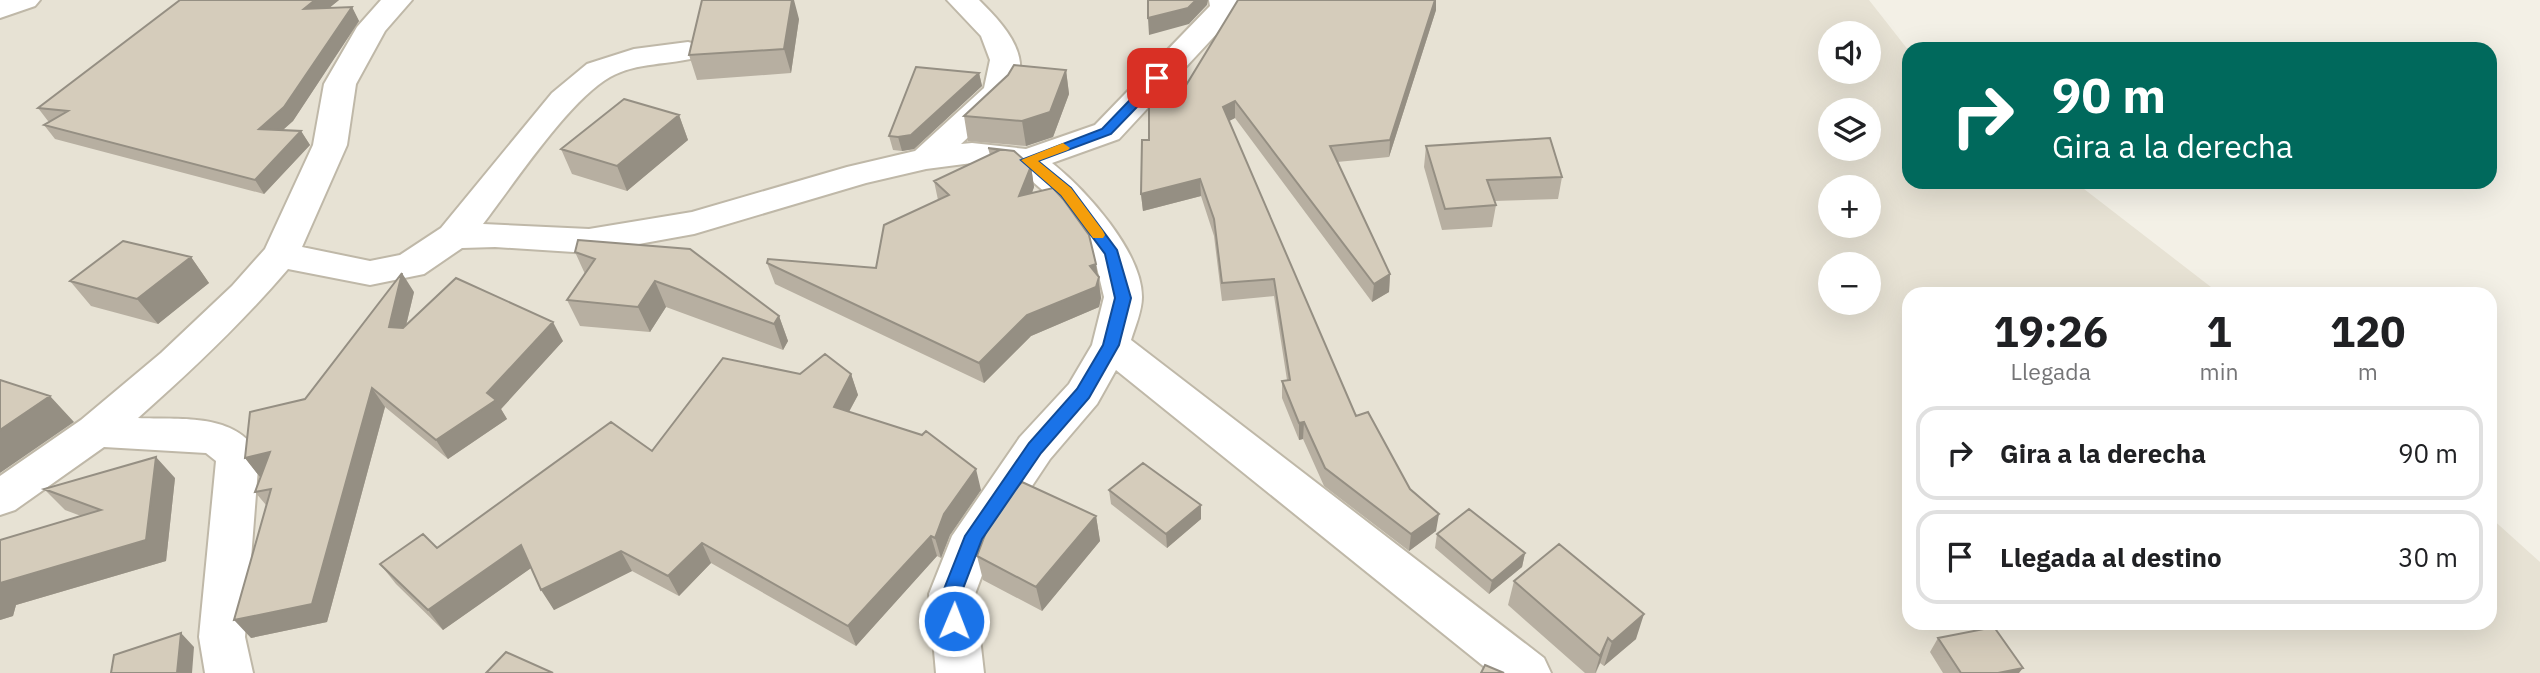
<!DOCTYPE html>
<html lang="es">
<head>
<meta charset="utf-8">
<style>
	:root { --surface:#fff; --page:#f6f6f6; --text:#202124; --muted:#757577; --line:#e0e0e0 }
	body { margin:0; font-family:"IBM Plex Sans",sans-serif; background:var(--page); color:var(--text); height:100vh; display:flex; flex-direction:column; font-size:26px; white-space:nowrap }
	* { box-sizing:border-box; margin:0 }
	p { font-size:23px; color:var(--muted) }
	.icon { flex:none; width:38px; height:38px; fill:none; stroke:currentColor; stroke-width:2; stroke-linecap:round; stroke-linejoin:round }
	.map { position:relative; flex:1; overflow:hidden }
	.side { position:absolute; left:1902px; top:287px; width:595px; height:343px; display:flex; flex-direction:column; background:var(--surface); border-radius:21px; box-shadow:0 7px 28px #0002 }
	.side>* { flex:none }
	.guide { position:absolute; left:1902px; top:42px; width:595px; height:147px; border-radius:21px; box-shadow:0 7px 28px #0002; background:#00695c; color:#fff; overflow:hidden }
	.fabs { position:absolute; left:1818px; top:21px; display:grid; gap:14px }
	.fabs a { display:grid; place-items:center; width:63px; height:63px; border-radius:50%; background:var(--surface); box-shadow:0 7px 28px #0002; font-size:35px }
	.pin { position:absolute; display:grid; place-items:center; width:60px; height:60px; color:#fff; margin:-30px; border-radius:14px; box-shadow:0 4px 10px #0006 }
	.me { position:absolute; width:77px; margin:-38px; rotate:1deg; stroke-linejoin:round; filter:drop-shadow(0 0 5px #0008) }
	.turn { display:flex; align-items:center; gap:24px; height:147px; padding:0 35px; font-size:32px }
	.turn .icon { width:91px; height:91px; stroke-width:2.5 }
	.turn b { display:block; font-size:49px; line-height:60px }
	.eta { display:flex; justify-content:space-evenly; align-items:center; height:119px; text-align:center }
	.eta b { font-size:42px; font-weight:700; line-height:49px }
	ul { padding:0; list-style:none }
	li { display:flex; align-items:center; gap:21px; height:94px; margin:0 14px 10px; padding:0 21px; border:4px solid var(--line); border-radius:21px }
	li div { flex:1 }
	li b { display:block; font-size:26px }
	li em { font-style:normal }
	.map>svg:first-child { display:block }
</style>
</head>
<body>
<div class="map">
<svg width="2540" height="673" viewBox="0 0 2540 673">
	<rect width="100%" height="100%" fill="#f3f0e6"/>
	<path fill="#e7e2d4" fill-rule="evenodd" d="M0,0H1869L1909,51V182H2075L2220,294H1909V623H2490V517L2540,562V673H0ZM1830,33H1869V72H1830ZM1830,110H1869V149H1830ZM1830,187H1869V226H1830ZM1830,264H1869V303H1830Z"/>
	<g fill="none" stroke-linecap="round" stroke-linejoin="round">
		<g stroke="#bfb8a8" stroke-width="4">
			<path id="street" d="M0,0H40L35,6L0,18Z
				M381,0H412L385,31L356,84L347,145L302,247L370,261L400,255L441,228L552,93L587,64L634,49L688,42L699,45L703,51L699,57C669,65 637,62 610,77C569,100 513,185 483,224L589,229L692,212L847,167L915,151L984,88L990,60L981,36L947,0H979C1005,26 1037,59 1010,98L961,144L972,143L1026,149L1095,125L1210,6L1209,0H1239L1240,8L1235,14L1119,139L1052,163C1086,190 1142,252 1142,297C1142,311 1135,327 1131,340L1544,658L1551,673H1492L1116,370L1097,404L1050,459L994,543L975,594L984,673H936L929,594L952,536L1020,437L1069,384L1092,345L1104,297L1094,255L1054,200L1018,169L972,163L926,169L866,183L694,234L589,253L495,247L462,248L424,274L370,285L288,269C242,323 191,371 138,418C180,420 236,412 259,455L245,637L253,673H205L199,637L216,461L206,453L104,447L15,510L0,515V476L81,420L161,353L232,286L265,249L313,145L324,84L357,27Z"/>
		</g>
		<use href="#street" fill="#fff" fill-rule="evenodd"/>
	</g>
	<path fill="#b7afa1" d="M180,0H339L329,8L352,7L359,21L293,121L283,130L301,131L310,145L264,194L55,139L44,125L50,122L48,121L38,108Z
		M1238,0H1436V10L1389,157L1337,162L1390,274L1389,292L1372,302L1235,118L1229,121L1356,416L1410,489L1436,531L1409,551L1324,486L1303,439L1299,440L1282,398V381L1287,380L1274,296L1222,301L1214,236L1201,196L1143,211L1141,194L1149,140L1177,100Z
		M799,19L791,73L697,80L689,55Z
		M1066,70L1069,94L1053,137L1026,146L968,141L964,116Z
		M979,73L982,86L914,149L902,151L893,150L889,136Z
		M679,115L688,140L627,191L572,174L561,149Z
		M1426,146L1562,177L1558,199L1494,201L1496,205L1492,227L1442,230L1424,167Z
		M988,148L1014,151L1031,166L1034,187L1032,193L1099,277L1101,298L1099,307L1031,336L984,383L775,284L767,263L876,268L938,200L934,181L990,155Z
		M575,252L779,316L788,341L783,350L666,307L650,332L580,326L567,300L585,274Z
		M191,257L209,283L158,324L91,306L70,281Z
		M414,292L406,326L563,341L501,409L507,419L448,459L385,407L327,622L251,638L266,505L255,492L260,477L245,458Z
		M800,374H851L858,395L849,412L981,490L950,535L941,558L937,556L856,646L711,563L679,596L632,571L554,610L531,568L443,630L396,584L380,564L437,548L652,451Z
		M175,478L166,561L16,605L13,616L0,620V540L81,516L65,510L44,489Z
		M1109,490L1201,505V519L1167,548L1111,504Z
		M1012,493L1096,516L1100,541L1042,611L983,580L977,556Z
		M1437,534L1525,553L1522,567L1489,594L1435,548Z
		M1514,581L1636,639L1604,666L1600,663L1596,673H1585L1508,605Z
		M1938,638L2019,673H1943L1930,652Z"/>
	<path fill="#958f83" d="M315,0H339L312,22L304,9Z
		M792,0H794L799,19L791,73L784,49Z
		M1196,0H1208L1207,5L1189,24L1149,35L1148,18Z
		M1435,0H1436V10L1389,157L1390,140Z
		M352,7L359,21L293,121L268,143L259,129Z
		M1066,70L1069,94L1053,137L1026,146L1022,121Z
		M979,73L982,86L914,149L902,151L898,137Z
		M1235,101V118L1223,124V107Z
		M679,115L688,140L627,191L617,166Z
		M301,131L310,145L264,194L255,180Z
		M1031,166L1034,187L1023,217L1019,196Z
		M1200,179L1201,196L1143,211L1141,194Z
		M191,257L209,283L158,324L137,299Z
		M1096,264L1101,298L1099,307L1031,336L984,383L979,363L1027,315L1090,266Z
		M402,273L414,292L401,346L389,327Z
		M1390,274L1389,292L1372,302L1374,284Z
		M655,281L666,307L650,332L638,307Z
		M779,316L788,341L783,350L774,324Z
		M553,322L563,341L501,409L507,419L448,459L436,440L487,393Z
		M851,374L858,395L840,428L834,407Z
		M372,388L385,407L327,622L251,638L234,620Z
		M50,396L74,422L0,473V430Z
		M1304,422L1303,439L1299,440V423Z
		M270,452L260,477L245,458Z
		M156,457L175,478L166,561L16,605L13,616L0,620V583L146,540Z
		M976,469L981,490L950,535L941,558L935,538L944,514Z
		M1201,505V519L1167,548L1166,534Z
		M1439,514L1436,531L1409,551L1411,534Z
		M1096,516L1100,541L1042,611L1036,587Z
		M931,536L937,556L856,646L848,626Z
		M702,543L711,563L679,596L668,576Z
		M521,545L534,566L443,630L428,610Z
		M621,551L632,571L554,610L541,590Z
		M1525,553L1522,567L1489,594L1492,581Z
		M1644,614L1636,639L1604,666L1612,642Z
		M181,633L194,647L192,673H177Z
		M1608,638L1600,663L1595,673L1600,656Z
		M2023,668L2019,673H1998Z"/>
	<path fill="#d5ccbb" stroke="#958f83" stroke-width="2" d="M180,0H315L304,9L352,7L284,107L259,129L301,131L255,180L44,125L68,111L38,108Z
		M702,0H792L784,49L689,55Z
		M1148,0H1196L1188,8L1148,18Z
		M1238,0H1435L1390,140L1330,146L1390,274L1374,284L1235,101L1223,107L1356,416L1368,412L1410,489L1439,514L1411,534L1325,468L1304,422L1299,423L1282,381L1290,380L1274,279L1222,283L1214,219L1200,179L1141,194L1142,140H1149V101L1177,100Z
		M1014,65L1066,70L1050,112L1022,121L964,116L1008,75Z
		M916,67L979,73L911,135L898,137L889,136Z
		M624,99L679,115L617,166L561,149Z
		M1550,138L1562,177L1487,180L1496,205L1445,209L1426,146Z
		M988,148L1014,151L1031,166L1019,196L1053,188L1063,199L1089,235L1096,264L1090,266L1099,277L1096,287L1027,315L979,363L767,263L768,259L876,268L884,225L949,195L934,181L1000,150Z
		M578,240L690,249L779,316L774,324L655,281L638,307L567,300L595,259L575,252Z
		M123,241L191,257L137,299L70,281Z
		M402,273L389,327L403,328L456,278L553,322L487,393L496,400L436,440L372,388L312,604L234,620L271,489L255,492L270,452L245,458L250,412L305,399Z
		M825,354L851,374L834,407L922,435L926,431L976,469L944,514L935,538L931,536L848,626L702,543L668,576L621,551L541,590L521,545L428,610L380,564L423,534L437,548L611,422L652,451L723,358L800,374Z
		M0,380L50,396L0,430Z
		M156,457L146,540L0,583V540L101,510L44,489Z
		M1143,463L1201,505L1166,534L1109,490Z
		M1022,482L1096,516L1036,587L977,556L991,519L1010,491L1012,493Z
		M1469,509L1525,553L1492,581L1437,534Z
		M1559,544L1644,614L1612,642L1608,638L1600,656L1514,581Z
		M1994,627L2023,668L1998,673H1961L1938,638Z
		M181,633L177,673H111L114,655Z
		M506,652L553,673H486Z
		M1485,665L1504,673H1481Z"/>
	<path fill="#1a73e8" stroke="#114b97" stroke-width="2" d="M1157,75L1162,76V81L1111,134L1038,161L1071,188L1117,250L1131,298L1119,345L1089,398L1041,453L982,539L961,594L964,621L961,626L954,629L948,626L942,594L965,536L1029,443L1077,389L1103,345L1115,298L1105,254L1061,195L1021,160L1102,129L1153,76Z"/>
	<path fill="#f59e0b" d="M1063,143L1070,148L1068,150L1038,161L1071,188L1103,231L1105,235L1103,238H1093L1061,195L1021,160Z"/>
</svg>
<div class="fabs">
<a><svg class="icon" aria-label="sound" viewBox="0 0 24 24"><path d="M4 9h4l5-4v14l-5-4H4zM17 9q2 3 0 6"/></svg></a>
<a><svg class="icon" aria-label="layers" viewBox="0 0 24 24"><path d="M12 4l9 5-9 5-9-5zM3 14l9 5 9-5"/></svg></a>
<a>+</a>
<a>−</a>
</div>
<div class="pin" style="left:1157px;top:78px;background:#d93025"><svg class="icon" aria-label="arrive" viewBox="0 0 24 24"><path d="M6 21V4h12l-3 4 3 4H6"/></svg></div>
<svg class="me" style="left:954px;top:621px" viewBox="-20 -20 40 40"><circle r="17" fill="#1a73e8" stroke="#fff" stroke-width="3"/><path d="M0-11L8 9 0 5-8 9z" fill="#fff"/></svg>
<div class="guide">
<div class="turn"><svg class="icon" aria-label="right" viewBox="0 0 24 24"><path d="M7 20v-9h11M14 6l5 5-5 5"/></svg><div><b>90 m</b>Gira a la derecha</div></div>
</div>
<section class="side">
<div class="eta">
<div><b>19:26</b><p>Llegada</p></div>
<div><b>1</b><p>min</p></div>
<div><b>120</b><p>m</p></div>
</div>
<ul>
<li><svg class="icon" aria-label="right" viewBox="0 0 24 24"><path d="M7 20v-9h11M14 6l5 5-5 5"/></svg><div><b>Gira a la derecha</b></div><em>90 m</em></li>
<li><svg class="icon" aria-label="arrive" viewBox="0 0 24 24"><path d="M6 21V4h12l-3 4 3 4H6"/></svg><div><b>Llegada al destino</b></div><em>30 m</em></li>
</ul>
</section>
</div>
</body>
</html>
